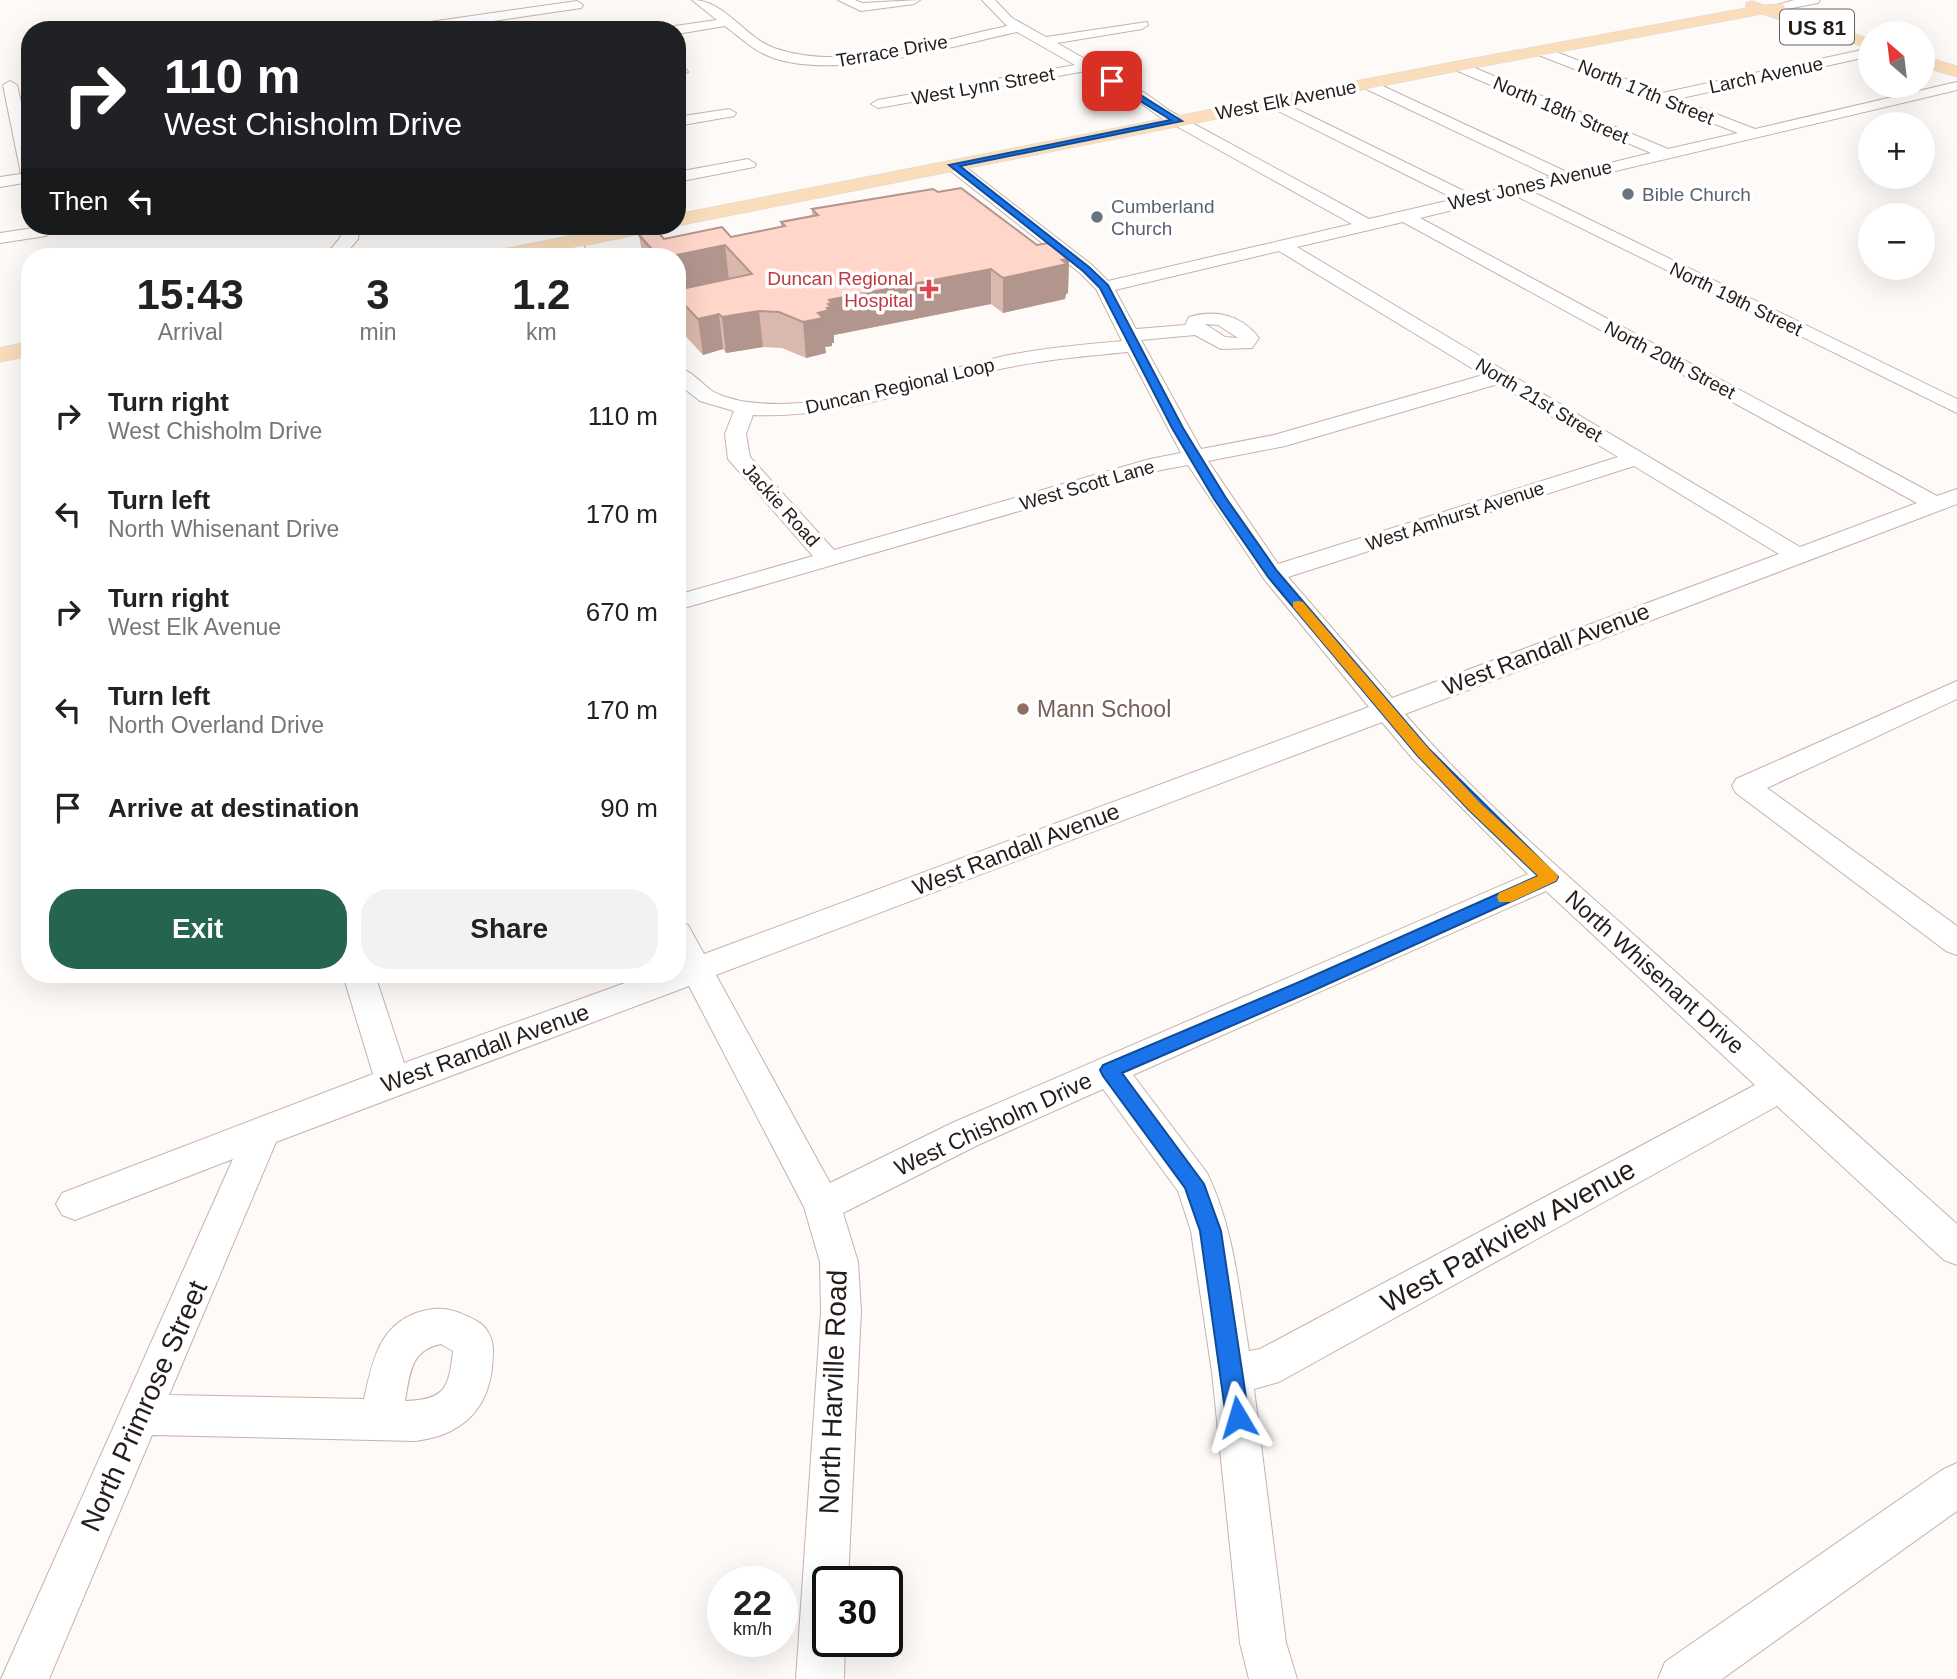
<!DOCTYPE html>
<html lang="en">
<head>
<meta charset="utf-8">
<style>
	:root { --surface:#fff; --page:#f2f2f2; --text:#222; --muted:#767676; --accent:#256451 }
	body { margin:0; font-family:Arial,sans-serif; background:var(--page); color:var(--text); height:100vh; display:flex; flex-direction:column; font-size:26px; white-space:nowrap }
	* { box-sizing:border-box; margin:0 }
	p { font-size:23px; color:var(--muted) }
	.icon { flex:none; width:38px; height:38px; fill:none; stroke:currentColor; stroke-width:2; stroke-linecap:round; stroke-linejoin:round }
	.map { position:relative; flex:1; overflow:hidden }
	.sheet { position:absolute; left:21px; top:248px; width:665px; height:735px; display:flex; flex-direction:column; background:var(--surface); border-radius:28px; box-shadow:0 7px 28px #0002 }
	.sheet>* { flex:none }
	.top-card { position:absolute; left:21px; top:21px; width:665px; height:214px; border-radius:28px; box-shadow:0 7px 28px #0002; background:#202124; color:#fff; overflow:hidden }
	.needle { width:46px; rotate:332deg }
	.buttons { position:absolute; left:1858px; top:21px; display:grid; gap:14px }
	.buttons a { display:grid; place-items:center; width:77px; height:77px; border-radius:50%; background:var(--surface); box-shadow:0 7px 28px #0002; font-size:35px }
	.speed { position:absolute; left:707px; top:1566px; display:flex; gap:14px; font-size:35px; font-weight:700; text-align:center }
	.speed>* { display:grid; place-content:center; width:91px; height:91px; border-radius:50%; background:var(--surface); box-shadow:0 7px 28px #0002; line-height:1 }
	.speed small { font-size:18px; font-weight:400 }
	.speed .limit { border:4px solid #111; border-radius:10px; background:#fff; color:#111 }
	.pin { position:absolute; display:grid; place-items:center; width:60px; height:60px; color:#fff; margin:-30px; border-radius:14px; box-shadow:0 4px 10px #0006 }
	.me { position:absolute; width:77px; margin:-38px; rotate:353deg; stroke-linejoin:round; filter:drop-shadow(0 0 5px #0008) }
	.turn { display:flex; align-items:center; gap:24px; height:147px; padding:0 28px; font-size:32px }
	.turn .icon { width:91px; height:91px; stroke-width:2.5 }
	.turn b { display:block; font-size:49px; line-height:60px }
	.then { display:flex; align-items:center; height:66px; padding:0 28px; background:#0003; gap:14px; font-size:26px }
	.eta { display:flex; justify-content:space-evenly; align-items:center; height:119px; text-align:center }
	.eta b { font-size:42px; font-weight:700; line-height:49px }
	.action { display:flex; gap:14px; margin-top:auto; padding:14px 28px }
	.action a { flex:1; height:80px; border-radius:28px; background:var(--accent); color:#fff; font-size:28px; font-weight:700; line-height:80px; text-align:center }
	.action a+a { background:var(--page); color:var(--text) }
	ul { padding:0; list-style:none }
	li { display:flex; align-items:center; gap:21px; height:98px; padding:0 28px }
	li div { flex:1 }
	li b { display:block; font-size:26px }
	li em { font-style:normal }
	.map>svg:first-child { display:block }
</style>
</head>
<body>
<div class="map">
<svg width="1957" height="1679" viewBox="0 0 1957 1679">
	<rect width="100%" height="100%" fill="#fefaf8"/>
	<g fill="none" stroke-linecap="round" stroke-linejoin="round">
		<g stroke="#c6b3a9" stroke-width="2">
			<path id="minor" d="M692,0C725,0 744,37 774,48C844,73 936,41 1007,26L982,0H995L1012,18L1046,37L1147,22L1148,25L1142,29L1057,43L1145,93L1170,111L1369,219L1455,199L1268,106L1266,103L1268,100H1278L1472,195L1552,177L1362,87V81H1372L1569,173L1651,153L1453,69V63H1463L1668,149L1738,133L1536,54V48H1546L1662,93L1871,48V56L1677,99L1755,129L1957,82V90L1531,191L1957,399V413L1514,195L1420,218L1937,496L1957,489V504L1405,714C1476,797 1560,869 1641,941C1747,1036 1852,1130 1957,1224V1265L1944,1260L1777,1106L1279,1382L1254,1389L1286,1643L1297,1679H1249L1240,1643L1212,1372L1191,1231L1178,1191L1103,1089L978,1145L843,1213L858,1262L861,1311L848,1582H828V1642H845L844,1679H796L821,1311L820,1262L804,1207L689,986L276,1142L169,1395L364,1399C372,1364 378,1327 416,1313C431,1308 443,1307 457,1312C469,1317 482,1321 488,1332C495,1344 493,1355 492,1368C487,1413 458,1436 415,1441L152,1435L49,1679H1L233,1159L75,1220L62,1215L56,1204L62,1193L373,1074L343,975H375L404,1063L647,975H677V921L688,925L704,954L1369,707L1264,579L1188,465L1161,470L677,610V595L813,556L728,459L725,434L734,411L700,401L677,383V367C691,370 701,383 712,391C721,396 737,401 748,402C833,413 918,375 1000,357C1040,348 1081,345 1122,341L1096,289L1080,273L947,168L945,165L947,162H959L1092,265L1108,281L1352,224L1160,117L1135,99L1086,71L878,108L871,104L878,100L1075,65L1017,32C951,46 821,86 760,52C748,45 737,35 725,26L677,34V30H669L675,26L717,20ZM1403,222L1917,503L1800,547L1297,247ZM1279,251L1483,375L1274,435L1201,449L1141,340L1195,335L1221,349L1252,348L1259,338C1242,315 1216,309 1189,317L1185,325L1136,329L1115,290ZM1205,324L1218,325L1238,338L1225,337ZM1128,352L1181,453L1150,459L834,550L750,457L746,434L753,415C839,419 917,388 1000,369C1042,360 1085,356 1128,352ZM1498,384L1618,457L1278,564L1208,461L1285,446ZM1634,466L1779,554L1392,698L1288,577ZM1382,722L1412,758L1528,874L952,1123L830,1183L716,975ZM1546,891L1755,1085L1260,1349L1249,1351C1239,1291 1234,1228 1207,1173L1133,1075ZM441,1344L453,1351C449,1388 445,1400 405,1401C410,1374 410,1350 441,1344Z
				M838,0H855L862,3L920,0L914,4L861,11Z
				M1794,0H1820L1818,3L1777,11L1771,7Z
				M577,1L583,5L581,8L431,30H396L402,26Z
				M677,68L686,69L688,72L677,76Z
				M10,81L17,85L30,142V185L24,183L0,187V177L21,174L3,85Z
				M729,109L736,113L734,116L677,126V117Z
				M748,159L756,164L754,167L677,182V172Z
				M344,226H360L358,239L343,257H324L340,238Z
				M40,227L46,228L49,232L46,236L0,243V233Z
				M572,238L578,239L592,257H574L563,243Z
				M1957,681V699L1767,788L1957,926V955L1946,951L1736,793L1732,786L1736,779Z
				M1957,1463V1511L1722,1679H1658L1665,1662L1942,1470Z"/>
		</g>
		<g stroke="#d8d6d6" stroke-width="1">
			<path id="major" d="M1752,1L1764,5L1783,4L1785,7L1782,10L1871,39V49L1762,14L1458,71L677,226H675H677V214L1458,61L1746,8V3Z
				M1923,56L1957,66V77L1923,67Z
				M620,226H661L657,230L650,232L529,257H487L490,252L498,250Z
				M30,342V356L0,362V348Z"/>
		</g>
		<use href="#minor" fill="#fff" fill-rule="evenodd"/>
		<use href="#major" fill="#faddbb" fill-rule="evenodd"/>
	</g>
	<path fill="#dbb8ad" d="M938,192L1037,245L1069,259L1068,293L1066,294L1065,299L1003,313L991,304L834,335V343H832V346L825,347L826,353L806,358L782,348L763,347L726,353L723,349L703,355L677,327V257H643L639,235L664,239L731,237L781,227V222L812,216V209Z"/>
	<path fill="#b2968d" d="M725,245L729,280L677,290V257H667Z
		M1069,259L1068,293L1066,294L1065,299L1003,313V278Z
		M991,269V304L834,335V343H832V346L825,347L826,353L806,358L803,322L818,313L829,300Z
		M759,311L763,347L726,353L722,317Z
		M719,314L723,349L703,355L698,319Z"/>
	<path fill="#ffd6c9" stroke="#b2968d" stroke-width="2" d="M961,188L1037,245L1048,243L1069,259L1062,260L1067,264L1003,278L991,269L829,300L832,303L828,304L831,307L827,308L829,310L818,313L823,318L803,322L779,312L759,311L722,317L719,314L698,319L677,297V290L752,274L725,245L667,257H659L639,235L657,231L664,239L722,227L731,237L785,226L781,222L818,215L812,209L933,189L938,192Z"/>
	<path fill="#1a73e8" stroke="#114b97" stroke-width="2" d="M1109,79H1115L1182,121L960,166L1089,267L1108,285L1183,428L1226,498L1277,571L1428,748L1558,877L1556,881L1310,992L1122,1073L1204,1184L1221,1231L1249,1417L1245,1425L1238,1428L1230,1425L1226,1417L1200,1231L1185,1188L1103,1076L1100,1070L1103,1065L1297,983L1538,876L1469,810L1417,755L1268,577L1214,499L1172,428L1100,288L1083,271L949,165L1171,120L1109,82Z"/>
	<path fill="#f59e0b" d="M1298,601L1303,602L1428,748L1480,803L1556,873L1558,877L1556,881L1511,902H1499L1497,897L1499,893L1538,876L1469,810L1417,755L1293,607V602Z"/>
	<g fill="#6b7280" stroke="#fff" stroke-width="2.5">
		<circle cx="1628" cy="194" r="7"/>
		<circle cx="1097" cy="217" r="7"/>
	</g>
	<path fill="#e0444e" stroke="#fff" stroke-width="2.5" d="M925.5 278.5h7v7h7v7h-7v7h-7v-7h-7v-7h7z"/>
	<circle fill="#8d6e63" stroke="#fff" stroke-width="2.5" cx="1023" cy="709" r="7"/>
	<g text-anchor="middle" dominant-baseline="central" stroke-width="7" stroke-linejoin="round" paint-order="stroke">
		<g font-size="19" fill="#241d19" stroke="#fff">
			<text transform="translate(892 51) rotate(-10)">Terrace Drive</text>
			<text transform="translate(1766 75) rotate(-12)">Larch Avenue</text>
			<text transform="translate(983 86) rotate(-10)">West Lynn Street</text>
			<text transform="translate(1646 92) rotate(22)">North 17th Street</text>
			<text transform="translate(1286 100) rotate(-11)">West Elk Avenue</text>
			<text transform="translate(1561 110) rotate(23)">North 18th Street</text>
			<text transform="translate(1530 185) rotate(-13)">West Jones Avenue</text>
			<text transform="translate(1736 299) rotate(26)">North 19th Street</text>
			<text transform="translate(1670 360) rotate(28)">North 20th Street</text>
			<text transform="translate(900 386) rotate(-13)">Duncan Regional Loop</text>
			<text transform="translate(1539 400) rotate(31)">North 21st Street</text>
			<text transform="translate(1087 485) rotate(-16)">West Scott Lane</text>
			<text transform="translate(781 505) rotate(48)">Jackie Road</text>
			<text transform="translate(1455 516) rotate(-18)">West Amhurst Avenue</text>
		</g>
		<g font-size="19" fill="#5b616d" stroke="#fff" text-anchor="start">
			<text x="1642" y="194">Bible Church</text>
			<text x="1111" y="206">Cumberland<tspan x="1111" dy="22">Church</tspan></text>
		</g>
		<g font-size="19" fill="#be3a42" stroke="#fff" text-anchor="end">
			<text x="913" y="278">Duncan Regional<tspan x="913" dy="22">Hospital</tspan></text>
		</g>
		<rect fill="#fff" stroke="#66615e" stroke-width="2" x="1780" y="9.5" width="74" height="35" rx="5"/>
		<g font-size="21" font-weight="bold" fill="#241d19">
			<text x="1817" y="27">US 81</text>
		</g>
		<g font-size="23" fill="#241d19" stroke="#fff">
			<text transform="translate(1546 649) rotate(-21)">West Randall Avenue</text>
			<text transform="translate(1016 849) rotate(-21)">West Randall Avenue</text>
			<text transform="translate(1655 972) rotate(42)">North Whisenant Drive</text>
			<text transform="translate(485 1048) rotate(-20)">West Randall Avenue</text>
			<text transform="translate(993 1124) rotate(-25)">West Chisholm Drive</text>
		</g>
		<g font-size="23" fill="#785e54" stroke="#fff" text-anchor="start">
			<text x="1037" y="709">Mann School</text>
		</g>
		<g font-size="28" fill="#241d19" stroke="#fff">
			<text transform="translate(1508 1236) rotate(-29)">West Parkview Avenue</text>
			<text transform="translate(833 1392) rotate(-88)">North Harville Road</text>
			<text transform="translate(144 1406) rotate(-66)">North Primrose Street</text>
		</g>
	</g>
</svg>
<div class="buttons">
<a><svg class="needle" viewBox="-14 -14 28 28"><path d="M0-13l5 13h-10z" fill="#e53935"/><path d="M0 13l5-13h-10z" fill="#767676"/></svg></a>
<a>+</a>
<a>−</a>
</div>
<div class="speed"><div>22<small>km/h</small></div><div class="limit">30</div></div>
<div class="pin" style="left:1112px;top:81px;background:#d93025"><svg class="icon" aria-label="arrive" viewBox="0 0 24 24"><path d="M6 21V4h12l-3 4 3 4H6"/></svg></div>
<svg class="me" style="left:1238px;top:1417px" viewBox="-20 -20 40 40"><path d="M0-17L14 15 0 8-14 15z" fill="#1a73e8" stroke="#fff" stroke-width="4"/></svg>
<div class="top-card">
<div class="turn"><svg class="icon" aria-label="right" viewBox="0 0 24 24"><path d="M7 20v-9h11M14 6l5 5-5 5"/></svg><div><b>110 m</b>West Chisholm Drive</div></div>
<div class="then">Then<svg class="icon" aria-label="left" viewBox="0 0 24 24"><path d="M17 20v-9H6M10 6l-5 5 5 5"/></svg></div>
</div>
<section class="sheet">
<div class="eta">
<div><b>15:43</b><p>Arrival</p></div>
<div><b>3</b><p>min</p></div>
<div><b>1.2</b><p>km</p></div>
</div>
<ul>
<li><svg class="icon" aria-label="right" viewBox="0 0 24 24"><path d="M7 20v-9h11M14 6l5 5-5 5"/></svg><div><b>Turn right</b><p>West Chisholm Drive</p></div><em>110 m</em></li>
<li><svg class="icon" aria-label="left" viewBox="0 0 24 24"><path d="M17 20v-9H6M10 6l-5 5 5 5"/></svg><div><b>Turn left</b><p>North Whisenant Drive</p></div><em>170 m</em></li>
<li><svg class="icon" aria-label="right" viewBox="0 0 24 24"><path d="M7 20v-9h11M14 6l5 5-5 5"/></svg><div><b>Turn right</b><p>West Elk Avenue</p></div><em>670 m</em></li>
<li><svg class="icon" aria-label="left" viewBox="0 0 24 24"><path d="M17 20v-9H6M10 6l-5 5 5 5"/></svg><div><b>Turn left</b><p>North Overland Drive</p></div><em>170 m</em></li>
<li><svg class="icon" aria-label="arrive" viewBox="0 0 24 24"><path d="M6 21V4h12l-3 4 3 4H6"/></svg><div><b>Arrive at destination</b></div><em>90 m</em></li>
</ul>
<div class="action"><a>Exit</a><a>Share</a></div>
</section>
</div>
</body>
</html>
